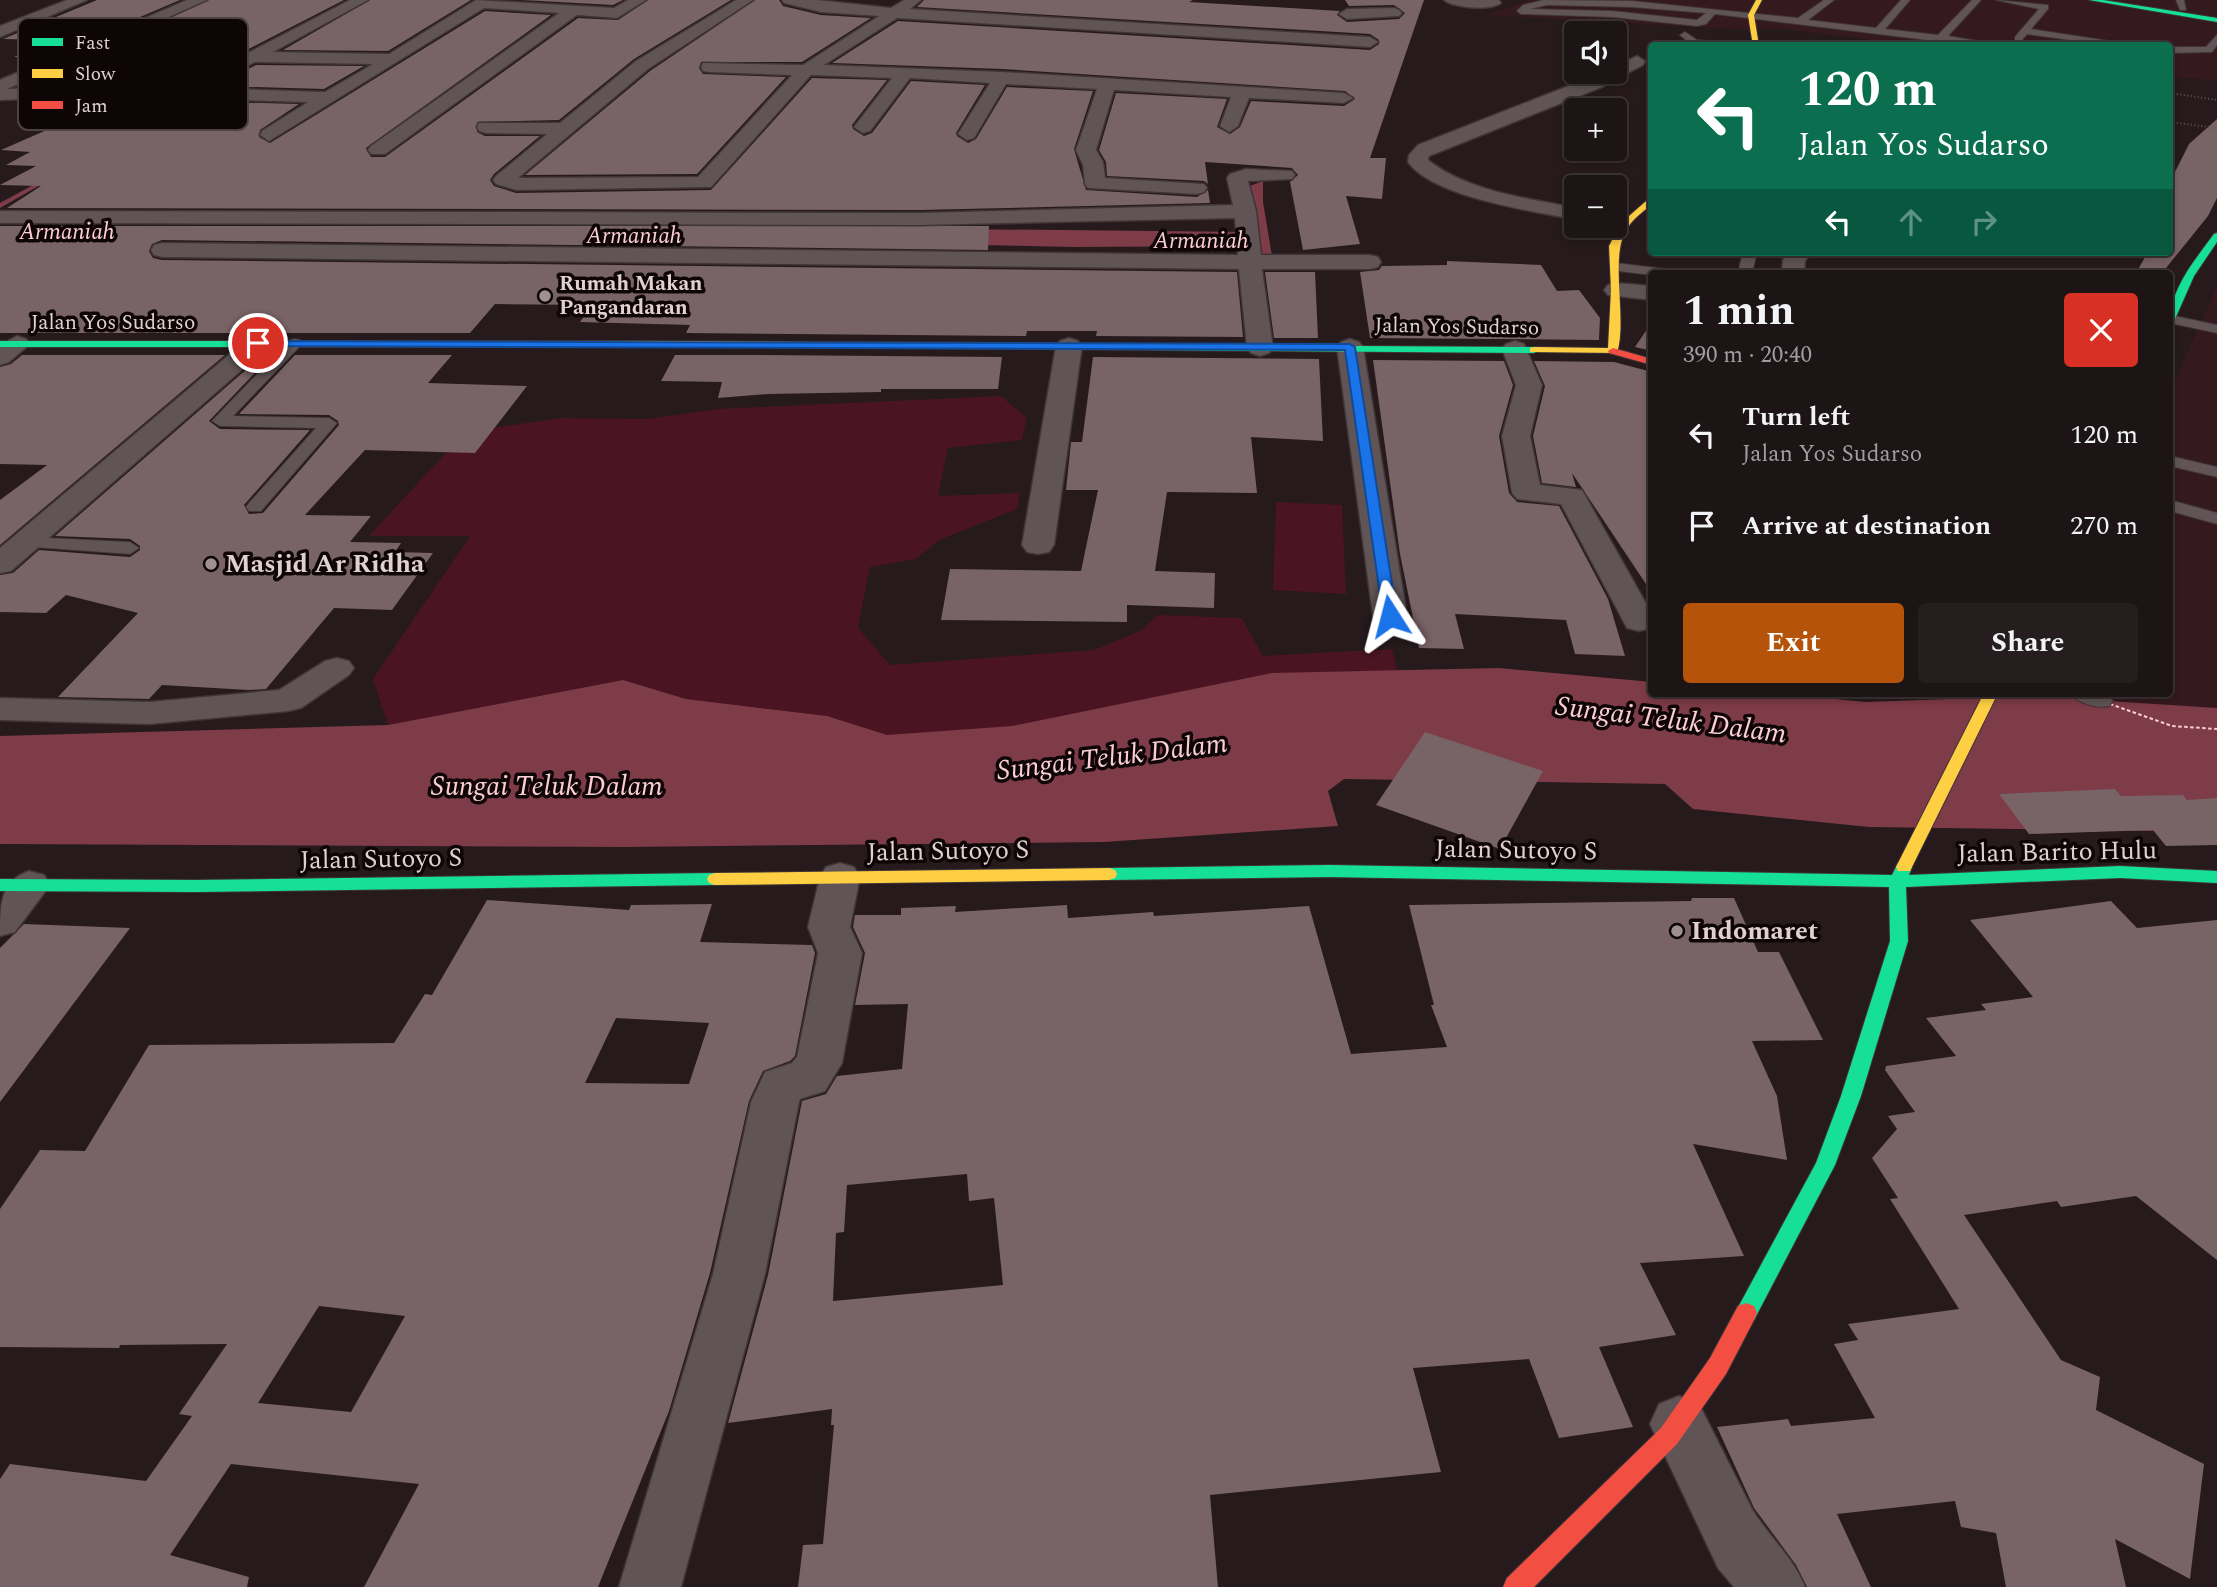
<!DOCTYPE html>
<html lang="en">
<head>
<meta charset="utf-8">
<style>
	:root { --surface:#1c1415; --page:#251d1e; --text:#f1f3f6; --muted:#a09ea0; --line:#3a3334; --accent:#b45309 }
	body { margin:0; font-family:Spectral,serif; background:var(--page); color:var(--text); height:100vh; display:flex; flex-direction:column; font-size:26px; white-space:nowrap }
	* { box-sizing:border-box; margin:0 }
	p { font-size:23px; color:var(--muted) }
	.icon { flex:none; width:38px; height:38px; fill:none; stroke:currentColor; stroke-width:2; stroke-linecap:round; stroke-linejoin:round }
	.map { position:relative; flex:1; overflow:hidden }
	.side { position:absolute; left:1648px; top:270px; width:525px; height:427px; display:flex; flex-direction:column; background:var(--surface); border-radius:7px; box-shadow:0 4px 10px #0003,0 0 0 2px var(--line) }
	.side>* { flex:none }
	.top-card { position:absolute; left:1648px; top:42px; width:525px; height:214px; border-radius:7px; box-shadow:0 4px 10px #0003,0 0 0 2px var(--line); background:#0b6e4f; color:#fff; overflow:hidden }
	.controls { position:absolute; left:1564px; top:21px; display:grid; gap:14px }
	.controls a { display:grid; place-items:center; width:63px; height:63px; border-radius:7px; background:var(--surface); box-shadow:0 4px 10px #0003,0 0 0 2px var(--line); font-size:35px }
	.pin { position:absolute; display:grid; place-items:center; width:60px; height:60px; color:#fff; margin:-30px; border:4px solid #fff; border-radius:50%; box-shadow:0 2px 7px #0007 }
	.me { position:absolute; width:77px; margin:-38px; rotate:351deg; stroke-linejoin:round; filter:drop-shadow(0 0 5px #0008) }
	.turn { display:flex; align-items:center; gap:24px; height:147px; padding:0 35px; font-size:32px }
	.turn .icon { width:91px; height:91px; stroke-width:2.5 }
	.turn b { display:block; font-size:49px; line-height:60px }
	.lanes { display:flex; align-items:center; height:66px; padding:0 35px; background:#0003; justify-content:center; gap:35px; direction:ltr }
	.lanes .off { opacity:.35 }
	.round { display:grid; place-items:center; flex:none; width:74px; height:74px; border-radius:7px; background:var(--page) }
	.head { display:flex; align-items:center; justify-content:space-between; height:119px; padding:0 35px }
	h1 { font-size:42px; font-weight:700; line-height:52px }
	.button { display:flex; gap:14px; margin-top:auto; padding:14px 35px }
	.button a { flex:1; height:80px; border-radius:7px; background:var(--accent); color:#fff; font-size:28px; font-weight:700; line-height:80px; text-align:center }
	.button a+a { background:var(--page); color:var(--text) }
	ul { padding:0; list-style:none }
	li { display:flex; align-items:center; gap:21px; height:91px; padding:0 35px }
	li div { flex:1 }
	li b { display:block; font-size:26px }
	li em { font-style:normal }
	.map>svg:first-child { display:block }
</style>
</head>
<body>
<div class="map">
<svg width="2217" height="1587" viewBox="0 0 2217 1587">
	<rect width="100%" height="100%" fill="#261a1c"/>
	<path fill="#34191e" d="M1529,0H2217V81L2170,76V46H1921L1784,29H1729L1486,15Z
		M2217,286V708L2031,696L2032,693H2170V391Z"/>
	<path fill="#4b1422" d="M1001,396L1027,418L1022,440L948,448L938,496L1020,493L1017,509L939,540L916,559L870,567L858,628L890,665L1094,650L1140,631L1158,615L1242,618L1263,656L1392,649L1399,677L955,759L827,716L686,699L623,680L388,725L373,679L470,536H369L465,432L560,418L647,419L717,409Z
		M1276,502L1342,505L1346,594L1273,590Z"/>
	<path fill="#7e3b48" d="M1263,181V202L1272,256H1256L1254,246L1074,247L779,241L758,227L1251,232L1247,187Z
		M1499,668L1652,682V693H1772L1866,702L2031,696L2217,708V832L1869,827L1693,809L1665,784L1344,779L1328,791L1338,826L1104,842L625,847L0,844V736L388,725L623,680L686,699L827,716L887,735L1012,726L1272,673Z"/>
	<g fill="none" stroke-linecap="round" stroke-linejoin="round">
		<path fill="#7e3b48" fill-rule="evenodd" d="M46,178L51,179L0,208V203Z"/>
		<path stroke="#fcced4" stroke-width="2" stroke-dasharray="3.5 2.5" stroke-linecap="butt" d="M2110,704L2172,726L2217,729"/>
	</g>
	<path fill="#786366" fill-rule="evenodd" d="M97,0H180L44,58L14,57L53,40L3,39Z
		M209,0H344L179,85L105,83L20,86Z
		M370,0H471L388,51L283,50Z
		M521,0H623L613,5Z
		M648,0H731L634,59L559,120L477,122V132L485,136H540L494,174L490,180L494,186L516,193L711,190L812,78L887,80L852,125L853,129L864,136L872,133L911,81L985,85L956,133L957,136L968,143L976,139L1007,87L1093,91L1074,149L1086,190L1197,197L1208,190L1210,203L920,210L7,208L41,186L0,185L36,166L6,165L30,152L1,150L49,129L27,128L42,121L34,120L60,108L41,107L57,100L105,99L299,104L260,130L259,137L270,143L485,11L551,15L366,148L371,157H385L578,18L618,20Z
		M755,0H779L783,6L821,15L871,18L802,62H701L699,68L703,74L786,77L697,174L525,175L650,71Z
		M924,0H1193L1189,2L1340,11L1337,15L1347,22L1399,19L1405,13L1394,5L1349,6L1345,0H1424L1370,158H1386L1382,199L1346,196L1360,244L1303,250L1290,182L1298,175L1292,168L1205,162L1208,184L1204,181L1107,176L1106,162L1099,150L1116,93L1227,99L1217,127L1230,134L1240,127L1251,101L1344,106L1355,99L1345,91L1002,69L832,63L898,21L1370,50L1379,44V40L1370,34L917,7Z
		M256,65L364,66L324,89L215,86Z
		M2217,119V198L2208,216L2162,273H2136L2148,252H2170V182L2189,144Z
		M0,226H989L988,250L162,240L152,244L149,251L153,258L162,260L1237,272L1243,337L1096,336L1097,331H1027L1026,336L686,333L690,325L580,322L592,305L495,304L470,333H0Z
		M1447,261L1541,265L1557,291L1579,290L1600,318L1599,340L1370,338L1360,272L1379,270L1382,266L1447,265Z
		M1265,272H1315L1318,338H1274Z
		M1652,322V351L1635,347Z
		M22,355H225L0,545V500L47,465L0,464V367L11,364Z
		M263,355H272L209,421L220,429L310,430L244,505L249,514L263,513L339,425L338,421L329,415L239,414L295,355H452L428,383L527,386L475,453L365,450L305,515L371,516L350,542L401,543L395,552L433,553L392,610L334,608L266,689L249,690L162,685L149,699L58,697L138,613L66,595L46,613L0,612V575L13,573L39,550L130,557L140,550V546L130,539L55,536Z
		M675,355H749L1002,357L998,389H881V392L768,394L718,398L722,382L661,381Z
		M1093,357L1319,359L1323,441L1251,437L1257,493L1167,492L1155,571L1215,573L1214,608L1127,605V622L941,620L950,569L1081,571L1098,490H1066L1071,442H1082Z
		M1373,360L1504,361L1513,385L1499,436L1509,493L1517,502L1559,506L1608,599L1625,656L1575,654L1566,620L1455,614L1464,649L1419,648L1400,554Z
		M1534,361L1614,362L1652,372V593L1572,473L1576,487L1542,483L1533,436L1545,386Z
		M1425,732L1543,771L1500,849L1376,805Z
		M2115,789L2121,796L2183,795L2187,800L2217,798V845L2166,846L2153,830L2029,834L1999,794Z
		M1692,898H1734L1758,952H1779L1823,1040L1752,1041L1777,1096L1787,1160L1693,1144L1744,1256L1640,1263L1676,1335L1599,1347L1633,1427L1559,1438L1529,1359L1413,1368L1441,1472L1210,1495L1218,1587H798L803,1545L823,1544L834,1425H831L832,1409L728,1423L768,1275L802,1101L826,1094L837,1076L902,1069L908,1004L855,1005L865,953L853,927L855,915H901V908L956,906L955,912L1067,905L1068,918L1153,912L1154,916L1309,906L1351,1054L1447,1047L1431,1005H1434L1409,905L1691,901ZM967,1174L969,1201L994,1198L1003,1285L833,1301L836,1233L844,1232L847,1185Z
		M487,900L629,910L631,905L712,904L700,942L812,945L815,953L795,1056L790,1061L763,1071L749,1101L710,1273L669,1411L598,1587H364L419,1484L231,1464L170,1555L249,1577L247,1587H0V1479L10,1464L146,1481L192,1416L179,1414L227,1344L120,1345L119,1348L0,1347V1209L40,1150L85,1151L149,1045L394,1043L425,994L432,995ZM616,1018L709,1023L689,1084L585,1083ZM319,1306L405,1316L351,1412L258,1403Z
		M2111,901L2137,928L2217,920V1260L2136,1196L2061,1207L2057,1201L1964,1215L2061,1360L2100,1377L2096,1410L2204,1464L2190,1579L2115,1539L2126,1587H2006L1996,1533L1961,1527L1955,1501L1837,1514L1871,1587H1807L1796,1565L1754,1508L1717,1427L1788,1419L1791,1426L1875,1418L1834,1344L1858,1340L1848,1324L1959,1309L1890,1199L1898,1198L1872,1158L1897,1129L1888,1116L1915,1112L1885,1070L1886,1066L1956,1056L1926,1018L1986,1010L1981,1004L2033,997L1970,920Z
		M24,924L130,928L0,1102V948Z"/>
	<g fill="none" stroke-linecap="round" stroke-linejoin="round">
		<g stroke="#3f3436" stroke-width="2">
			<path id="lane" d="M1544,0L1632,1L1798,18L1824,0H1834L1808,20L1876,28L1901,0H1910L1885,29L1938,35L1972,0H1981L1948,36L2008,46H1976L1715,14L1706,24L1697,26L1612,17L1521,14L1517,11L1523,5ZM1547,5L1632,7L1706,13L1697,20L1612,11L1530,9Z
				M1996,0L2048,5V9L2031,29L2142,46H2113L2027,34L2021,41H2015V37L2039,9Z
				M2176,0H2184L2186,10H2180Z
				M1685,32L1697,40L1756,46H1693L1680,35Z
				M2217,35V45L2212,52L2170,53V47H2206Z
				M1743,252H1757L1752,273H1738Z
				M1615,263L1666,269L1673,273H1652V275L1610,270V264Z
				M2170,315L2217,325V333L2170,323Z
				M295,339L300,340L302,343L300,346L233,416L329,418L337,423L261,511H249L246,507L249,503L316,428L220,426L212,421L290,340Z
				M2170,456L2217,467V477L2170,466Z
				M2170,500L2217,513V524L2170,511Z
				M26,537L130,542L139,548L130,554L20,546L17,542Z
				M2070,693C2084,693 2103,689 2113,701L2109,706C2097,709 2077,703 2070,693Z"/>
		</g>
		<g stroke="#3f3436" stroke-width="3">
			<path id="street" d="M67,0H87L0,37V26Z
				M187,0H207L7,89L105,86L180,88L350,0H368L273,52L389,54L476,0L614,8L628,0H646L617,18L577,15L385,154H371L368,150L371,146L559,13L484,8L269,141L260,135L262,131L308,102L105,96L0,100V80ZM255,62H256L373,64L325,92L205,88Z
				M736,0H753L648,69L518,178L698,177L792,75L709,72L703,71L701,67L703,63L803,65L879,16L821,12L784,3L782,0H817L891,8L904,0H921L910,9L1370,37L1378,42L1370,47L897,18L824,65L1002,72L1344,93L1353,98L1344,103L1249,98L1238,126L1229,132L1220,126L1231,97L1114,90L1096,150L1103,162L1105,178L1204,184L1207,188L1204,192L1197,194L1088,188L1085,184L1083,165L1076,150L1097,89L1006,84L974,138L967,140L958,134L990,83L910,78L870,131L863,133L854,127L892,78L811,75L711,187L516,190L496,184L493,180L496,176L547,134L486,133L479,131L477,127L479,123H560L636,61Z
				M1444,0H1499L1501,3C1492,11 1453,8 1444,0Z
				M1394,8L1399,10L1402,13L1399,16L1347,19L1339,14L1347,9Z
				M1637,56L1645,61L1643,65L1602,87L1429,156L1428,160C1469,192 1527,198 1577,208V220C1534,211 1434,198 1408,162L1409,155L1418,145L1604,72H1615V66Z
				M1246,169L1292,171L1295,175L1292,179L1248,181L1256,211L1261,255H1370L1378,257L1381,262L1378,267L1370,269H1262L1273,348L1269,353L1260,356L1251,353L1247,348L1239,269L162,257L154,255L151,250L154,245L162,243L1238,255L1235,218L920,225L0,223V211L920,213L1233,205L1227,178L1230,174Z
				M1789,252H1812L1805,261L1804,273H1782L1783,260Z
				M1616,283L1652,286V300L1608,295L1604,290L1608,285Z
				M258,335L267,338L271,343L267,348L11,571L0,573V548L249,338Z
				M17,336L26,339L30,344L9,362L0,365V345Z
				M1069,338L1078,341L1082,346L1054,545L1049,552L1038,554L1027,552L1022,545L1056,346L1060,341Z
				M1350,339L1359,342L1363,347L1407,616L1402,623L1390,626L1378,623L1373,616L1337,347L1341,342Z
				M1515,341L1524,344L1542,385L1530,436L1540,485L1582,490L1652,614L1651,628L1639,631L1627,628L1561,504L1517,499L1512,493L1502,436L1516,385L1502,349L1506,344Z
				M337,658L349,661L354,668L349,675L301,708L288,711L150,724L0,720V698L150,702L279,690L325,661Z
				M840,863L854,867L860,877L850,927L862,953L842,1063L825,1091L800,1099L799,1102L765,1274L681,1587H619L713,1274L751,1102L765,1072L792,1063L797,1057L818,953L808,927L820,877L826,867Z
				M29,871L44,875L50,885L15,932L0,936C0,905 0,881 29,871Z
				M1679,1396L1699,1404L1752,1509C1769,1537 1793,1557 1805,1587H1734L1718,1568L1650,1424L1659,1404Z"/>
		</g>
		<g stroke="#3f3436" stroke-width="2">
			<path id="fast" d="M2089,0H2103L2217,18V22Z
				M2217,233V242L2194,276L2175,319L2170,322C2170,289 2195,260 2214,234Z
				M0,341H628L633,344L628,347H0Z
				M1019,344L1534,347L1539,350L1534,353L1023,349L1019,348Z
				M1904,861L1912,867L1909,875L2120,866L2217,871V883L2120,878L1906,887L1908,941L1861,1096L1835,1165L1754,1320L1746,1323L1738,1320L1735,1313L1816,1163L1841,1096L1890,941L1889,887L1330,877L1109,880L1103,878L1101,874L1103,870L1109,868L1330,865L1892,875L1898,863Z
				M715,873L721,875L723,879L721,883L715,885L196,892L0,891V879L196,880Z"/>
		</g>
		<g stroke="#3f3436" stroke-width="2">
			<path id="slow" d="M1756,0H1762L1754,15L1759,46H1753L1748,15Z
				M1652,196V204C1644,211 1634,218 1628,227C1608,255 1628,318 1617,353L1530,352V348L1534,347L1608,348L1611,290L1609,246L1621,223Z
				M628,341L1023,343L1028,346L1023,349L624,346L623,344Z
				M1984,693H1998L1912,867L1910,871H1898L1896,867Z
				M1109,868L1115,870L1117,874L1115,878L1109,880L715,885L709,883L707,879L709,875L715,873Z"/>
		</g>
		<g stroke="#3f3436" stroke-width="2">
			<path id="jam" d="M1613,348L1652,359V365L1609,353L1608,351Z
				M1746,1303L1754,1306L1757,1313L1754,1320L1726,1374L1677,1444L1534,1587H1503L1507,1578L1661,1428L1710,1358L1738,1306Z"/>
		</g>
		<path stroke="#5d5354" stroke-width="2" stroke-dasharray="1 2.5" stroke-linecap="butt" d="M2170,93L2217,100
			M2170,122L2217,128"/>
		<use href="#lane" fill="#605456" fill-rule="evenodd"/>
		<use href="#street" fill="#605456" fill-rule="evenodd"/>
		<use href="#fast" fill="#16e098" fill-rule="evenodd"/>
		<use href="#slow" fill="#ffcf43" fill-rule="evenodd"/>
		<use href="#jam" fill="#f24e42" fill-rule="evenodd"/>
	</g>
	<path fill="#1a73e8" stroke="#114b97" stroke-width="2" d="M254,341L1350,344L1355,347L1397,616L1390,620L1383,616L1345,350L258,346L254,345Z"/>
	<g fill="#9f9092" stroke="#0d0506" stroke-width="2.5">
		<circle cx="545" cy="296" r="7"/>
		<circle cx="211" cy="564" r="7"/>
		<circle cx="1677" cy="931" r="7"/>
	</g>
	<g text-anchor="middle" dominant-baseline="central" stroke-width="7" stroke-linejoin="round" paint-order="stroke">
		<g font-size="21" font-weight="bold" fill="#e0d0d2" stroke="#0d0506" text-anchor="start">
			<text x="559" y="284">Rumah Makan<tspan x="559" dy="24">Pangandaran</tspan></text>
		</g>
		<g font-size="21" fill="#e0d0d2" stroke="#0d0506">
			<text x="113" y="323">Jalan Yos Sudarso</text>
			<text transform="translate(1457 327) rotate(1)">Jalan Yos Sudarso</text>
		</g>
		<g font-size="23" font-style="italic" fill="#fcced4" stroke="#0d0506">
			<text x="67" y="232">Armaniah</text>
			<text x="634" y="236">Armaniah</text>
			<text x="1201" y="241">Armaniah</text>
		</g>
		<g font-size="26" font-weight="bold" fill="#e0d0d2" stroke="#0d0506" text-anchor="start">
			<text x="225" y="564">Masjid Ar Ridha</text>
			<text x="1691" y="931">Indomaret</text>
		</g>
		<g font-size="26" fill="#e0d0d2" stroke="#0d0506">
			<text transform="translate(1516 850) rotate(1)">Jalan Sutoyo S</text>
			<text transform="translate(948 851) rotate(-1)">Jalan Sutoyo S</text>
			<text transform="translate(2057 852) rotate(-1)">Jalan Barito Hulu</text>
			<text transform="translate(381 859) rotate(-1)">Jalan Sutoyo S</text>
		</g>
		<g font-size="28" font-style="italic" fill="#fcced4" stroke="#0d0506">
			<text transform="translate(1671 720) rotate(7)">Sungai Teluk Dalam</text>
			<text transform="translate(1112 757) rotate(-7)">Sungai Teluk Dalam</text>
			<text x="547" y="786">Sungai Teluk Dalam</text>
		</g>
	</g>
	<rect x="18" y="18" width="230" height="112" rx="10" fill="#0d0506" stroke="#4c4243" stroke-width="2"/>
	<rect x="32" y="38" width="31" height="8" fill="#16e098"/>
	<rect x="32" y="69" width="31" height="9" fill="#ffcf43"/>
	<rect x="32" y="101" width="31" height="8" fill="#f24e42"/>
	<g font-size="19" fill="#e0d0d2">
		<text x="75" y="49">Fast</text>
		<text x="75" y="80">Slow</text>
		<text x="75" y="112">Jam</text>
	</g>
</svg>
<div class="controls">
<a><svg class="icon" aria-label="sound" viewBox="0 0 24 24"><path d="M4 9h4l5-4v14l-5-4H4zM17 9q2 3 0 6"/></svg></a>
<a>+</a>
<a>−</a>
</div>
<div class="pin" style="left:258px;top:343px;background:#d93025"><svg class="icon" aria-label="arrive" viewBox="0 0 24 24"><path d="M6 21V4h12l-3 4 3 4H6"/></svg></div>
<svg class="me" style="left:1390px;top:616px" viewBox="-20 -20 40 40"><path d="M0-17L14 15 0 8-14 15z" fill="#1a73e8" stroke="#fff" stroke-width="4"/></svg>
<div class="top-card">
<div class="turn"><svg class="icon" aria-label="left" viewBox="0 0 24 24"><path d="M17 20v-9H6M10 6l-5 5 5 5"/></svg><div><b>120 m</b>Jalan Yos Sudarso</div></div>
<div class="lanes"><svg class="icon" aria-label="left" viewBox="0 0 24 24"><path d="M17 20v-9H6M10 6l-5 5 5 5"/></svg><svg class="icon off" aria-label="ahead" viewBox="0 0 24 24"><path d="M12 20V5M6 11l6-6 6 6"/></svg><svg class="icon off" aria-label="right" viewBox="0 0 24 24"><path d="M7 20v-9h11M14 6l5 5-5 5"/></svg></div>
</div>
<section class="side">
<div class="head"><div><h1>1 min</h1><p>390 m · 20:40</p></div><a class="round" style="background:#d93025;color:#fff"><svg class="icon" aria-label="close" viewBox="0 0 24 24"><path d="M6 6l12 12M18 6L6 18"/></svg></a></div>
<ul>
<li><svg class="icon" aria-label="left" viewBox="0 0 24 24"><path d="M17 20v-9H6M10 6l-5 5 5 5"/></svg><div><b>Turn left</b><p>Jalan Yos Sudarso</p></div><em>120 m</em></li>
<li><svg class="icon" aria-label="arrive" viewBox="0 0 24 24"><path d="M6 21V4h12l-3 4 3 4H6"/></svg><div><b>Arrive at destination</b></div><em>270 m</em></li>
</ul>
<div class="button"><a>Exit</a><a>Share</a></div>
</section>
</div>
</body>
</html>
